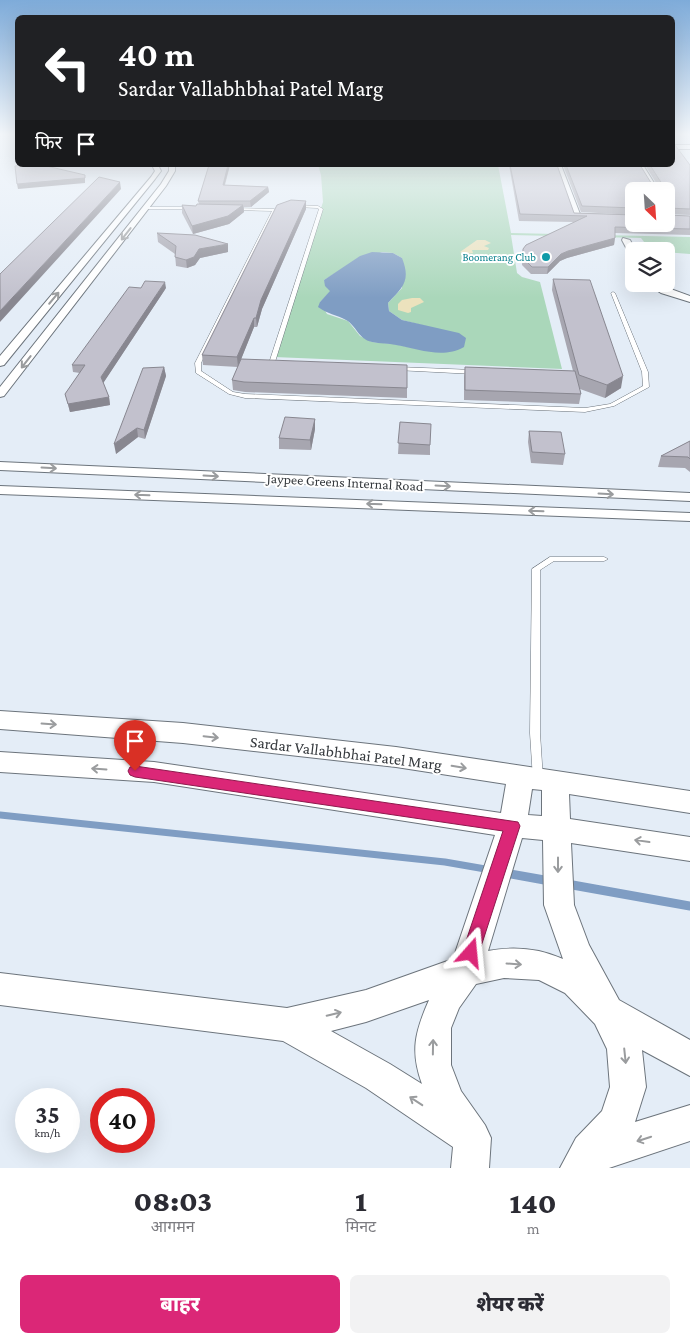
<!DOCTYPE html>
<html lang="hi">
<head>
<meta charset="utf-8">
<style>
	:root { --surface:#fff; --page:#f2f2f3; --text:#2b2b33; --muted:#7c7c81; --accent:#db2777 }
	body { margin:0; font-family:"Crimson Pro","Noto Sans Devanagari",serif; background:var(--page); color:var(--text); height:100vh; display:flex; flex-direction:column; font-size:19px; white-space:nowrap }
	* { box-sizing:border-box; margin:0 }
	p { font-size:16px; color:var(--muted) }
	.icon { flex:none; width:28px; height:28px; fill:none; stroke:currentColor; stroke-width:2; stroke-linecap:round; stroke-linejoin:round }
	.map { position:relative; height:1168px; overflow:hidden }
	.sheet { display:flex; flex-direction:column; background:var(--surface); flex:1 }
	.sheet>* { flex:none }
	.banner { position:absolute; left:15px; top:15px; width:660px; height:152px; border-radius:8px; box-shadow:0 5px 20px #0002; background:#202124; color:#fff; overflow:hidden }
	.needle { width:32px; rotate:155deg }
	.controls { position:absolute; left:625px; top:182px; display:grid; gap:10px }
	.controls a { display:grid; place-items:center; width:50px; height:50px; border-radius:8px; background:var(--surface); box-shadow:0 5px 20px #0002; font-size:25px }
	.speed { position:absolute; left:15px; top:1088px; display:flex; gap:10px; font-size:25px; font-weight:700; text-align:center }
	.speed>* { display:grid; place-content:center; width:65px; height:65px; border-radius:50%; background:var(--surface); box-shadow:0 5px 20px #0002; line-height:1 }
	.speed small { font-size:12px; font-weight:400 }
	.speed .limit { border:8px solid #d22; background:#fff; color:#111 }
	.pin { position:absolute; display:grid; place-items:center; width:42px; height:42px; color:#fff; margin:-51px -21px; border-radius:50% 50% 50% 0; rotate:-45deg; box-shadow:0 0 5px #0007 }
	.pin .icon { rotate:45deg }
	.me { position:absolute; width:55px; margin:-28px; rotate:18deg; stroke-linejoin:round; filter:drop-shadow(0 0 4px #0008) }
	.turn { display:flex; align-items:center; gap:18px; height:105px; padding:0 20px; font-size:22px }
	.turn .icon { width:65px; height:65px; stroke-width:2.5 }
	.turn b { display:block; font-size:35px; line-height:42px }
	.then { display:flex; align-items:center; height:48px; padding:0 20px; background:#0003; gap:10px; font-size:19px }
	.eta { display:flex; justify-content:space-evenly; align-items:center; height:85px; text-align:center }
	.eta b { font-size:30px; font-weight:800; line-height:35px }
	.button { display:flex; gap:10px; margin-top:auto; padding:10px 20px }
	.button a { flex:1; height:58px; border-radius:8px; background:var(--accent); color:#fff; font-size:20px; font-weight:800; line-height:58px; text-align:center }
	.button a+a { background:var(--page); color:var(--text) }
	.map>svg:first-child { display:block }
</style>
</head>
<body>
<div class="map">
<svg width="690" height="1168" viewBox="0 0 690 1168">
	<rect width="100%" height="100%" fill="#e4edf7"/>
	<path fill="#aad7ba" fill-rule="evenodd" d="M318,165H498L511,233L690,237V254L651,251L641,238L511,235L517,273L522,277L540,282L562,369L274,357L323,202L321,175ZM382,252L393,253L402,258V288L388,303L389,311L402,320L429,327L423,350L394,344L372,342L360,336L348,321L327,314L320,302L331,291L324,280L347,266Z"/>
	<path fill="#ece2bd" d="M477,240H485L491,243L484,246L489,248L488,250H472L473,253L465,254L460,252Z
		M412,298H420L424,302L411,308V312L408,313L398,310V304L402,300Z"/>
	<path fill="#7f9dc3" d="M372,252L393,253L402,258C411,281 403,287 388,303L389,311L402,320L459,333L466,338L464,347C443,359 418,349 396,345C388,343 380,344 372,342C358,339 356,325 346,320C337,315 327,314 318,307L320,302L330,291L325,286L324,280L360,256Z"/>
	<g fill="none" stroke-linecap="round" stroke-linejoin="round">
		<path stroke="#7f9dc3" stroke-width="7" d="M0,815L445,862L491,870
			M505,873H507"/>
		<path stroke="#7f9dc3" stroke-width="9" d="M505,873L550,881
			M567,884L690,906"/>
		<g stroke="#6c747c" stroke-width="1">
			<path id="lane" d="M297,205L318,206L323,209L275,362L279,364L276,366L269,363L319,209L317,208L296,207Z
				M146,207H192L194,208L192,209H145Z
				M233,208L274,209L276,210L201,363V371L233,392L245,394L585,408L610,404L643,386L642,372L611,293L613,292L615,293L648,372L649,387L614,406L585,412L245,398L229,394L196,373L195,363L272,211L232,210Z
				M398,367L474,370L477,372L474,374L396,370V368Z
				M550,557H604L608,559L604,561H554L540,570V733L543,779L541,782L538,783L535,782L533,779L530,733L532,569Z"/>
		</g>
		<g stroke="#6c747c" stroke-width="2">
			<path id="street" d="M672,145H690V149H672Z
				M152,165H158L161,171L155,179L4,365L0,366V356L151,177L155,171Z
				M169,165H175V171L166,186L4,396L0,397V387L161,184L169,171Z
				M555,165H561L580,214L634,216V220L574,218Z
				M637,165H643L659,191H653Z
				M623,238L630,240L636,251H634V257L630,255L622,240Z
				M647,284H657L690,296V302L661,293Z
				M0,462L690,493V501L0,470Z
				M0,486L690,513V521L0,494Z"/>
		</g>
		<g stroke="#6c747c" stroke-width="2">
			<path id="secondary" d="M0,711L183,723L396,747L690,791V813L569,794L570,819L690,837V861L571,843L574,905L589,945L619,1000L690,1040V1076L642,1050L646,1087L635,1122L690,1105V1141L609,1168H560L576,1138L602,1111L610,1087L607,1049L595,1024L565,993L539,980L504,978L476,984L459,1008L451,1028V1065L461,1091L485,1125L491,1138L489,1168H451L453,1147L366,1088L283,1041L0,1005V973L287,1008L366,990L453,959L495,835L154,782L0,772V752L154,762L501,813L506,784L396,767L183,743L0,729ZM532,789L542,790V816L528,815ZM522,838L543,840L544,905L563,959C538,948 515,946 488,951ZM429,1000C415,1032 410,1051 422,1084L390,1064L331,1031L366,1022Z"/>
		</g>
		<use href="#lane" fill="#fff" fill-rule="evenodd"/>
		<use href="#street" fill="#fff" fill-rule="evenodd"/>
		<use href="#secondary" fill="#fff" fill-rule="evenodd"/>
	</g>
	<path fill="#a7a6b0" d="M209,165H230L225,185L268,187L269,192L251,207H244V212L229,224L193,234L182,213V205L196,206L199,204L198,201Z
		M509,165H557L574,213L690,216V235L615,233L614,245L567,258L560,261L547,274H531L522,265L523,249L574,222L519,221Z
		M563,165H640L653,186H658L645,165H690V215L666,214V191H634V215L581,212Z
		M306,201V209L262,309L257,327H254L241,359L407,388V398L245,392L233,390L232,380L238,367L203,365L202,355Z
		M157,233L228,252L200,258L195,265L187,268L176,266L175,254L158,242Z
		M553,279L621,388L605,398L580,389L581,394L579,404L464,400V377L465,367L573,371L552,290Z
		M166,288L103,383L109,397L110,405L70,412L65,394L80,373L73,372L72,365Z
		M164,367L166,376L145,439L138,437L116,454Z
		M315,419V429L311,450L279,449V438Z
		M400,422L430,445V455L398,454Z
		M529,431L565,454L563,465L531,463L528,442Z
		M690,441V472L685,468L658,467L661,456Z"/>
	<path fill="#888790" d="M228,165H230L223,190V185Z
		M85,175V183L18,189L17,184Z
		M120,182L121,189L0,322V311Z
		M268,187L269,192L251,207L250,201Z
		M306,201V209L262,309L257,327L256,318L261,300Z
		M243,205L244,212L229,224L193,234L192,226Z
		M615,238L614,245L567,258L560,261L547,274L548,267L561,254L568,251Z
		M228,244V252L200,258L195,265L187,268L186,260L199,249Z
		M165,282L166,288L102,385L101,377Z
		M254,318V327L238,367L237,357Z
		M164,367L166,376L145,439L144,430Z
		M623,376L621,388L605,398L607,385Z
		M109,397L110,405L70,412L68,404Z
		M315,419V429L311,450L310,440Z
		M137,428L138,437L116,454L114,444Z"/>
	<path fill="#c2c1cd" stroke="#888790" d="M672,145H675L690,165V209L667,208L666,209V191H634V208L582,206L566,165H640L653,186H661L662,184L650,165H672Z
		M21,165H42L85,175V178L17,184L15,166Z
		M209,165H228L223,185L268,187L250,201H198Z
		M510,165H557L574,213L634,215V224H666V215L690,216V229L615,227V238L568,251L561,254L548,267H532L523,258V249L526,245L587,216L520,214Z
		M99,177L120,182L0,311V274Z
		M291,200L306,201L261,300L256,318H254L237,357L202,355L277,205Z
		M197,204L243,205L228,216L192,226L182,205L196,206Z
		M157,233L195,235L228,244L199,249L194,257L186,260L175,257L176,246Z
		M553,279L590,280L623,376L607,385L579,375Z
		M145,281L165,282L101,377L109,397L68,404L65,394L85,365H72L129,287L141,288Z
		M241,359L407,365V388L244,382L232,380Z
		M164,367L144,430L137,428L114,444L143,368Z
		M465,367L575,371L581,394L465,390Z
		M285,417L315,419L310,440L279,438Z
		M400,422L431,424L430,445L398,443Z
		M529,431L561,432L565,454L532,452Z
		M690,441V459L688,457L661,456Z"/>
	<defs><path id="oneway-shaft" d="M-6 0H5M1.5-3L5.5 0L1.5 3" fill="none" stroke-width="1.6" stroke-linecap="round" stroke-linejoin="round" transform="scale(1.25)"/></defs>
	<g stroke="#9a9c9e">
		<use href="#oneway-shaft" transform="translate(126 234) rotate(128)"/>
		<use href="#oneway-shaft" transform="translate(54 298) rotate(-50)"/>
		<use href="#oneway-shaft" transform="translate(26 362) rotate(128)"/>
		<use href="#oneway-shaft" transform="translate(49 468) rotate(3)"/>
		<use href="#oneway-shaft" transform="translate(211 476) rotate(3)"/>
		<use href="#oneway-shaft" transform="translate(443 486) rotate(3)"/>
		<use href="#oneway-shaft" transform="translate(606 494) rotate(3)"/>
		<use href="#oneway-shaft" transform="translate(142 495) rotate(-178)"/>
		<use href="#oneway-shaft" transform="translate(374 504) rotate(-178)"/>
		<use href="#oneway-shaft" transform="translate(536 511) rotate(-178)"/>
		<use href="#oneway-shaft" transform="translate(49 724) rotate(4)"/>
		<use href="#oneway-shaft" transform="translate(211 737) rotate(6)"/>
		<use href="#oneway-shaft" transform="translate(459 767) rotate(9)"/>
		<use href="#oneway-shaft" transform="translate(99 769) rotate(-176)"/>
		<use href="#oneway-shaft" transform="translate(642 841) rotate(-172)"/>
		<use href="#oneway-shaft" transform="translate(558 865) rotate(90)"/>
		<use href="#oneway-shaft" transform="translate(514 964) rotate(4)"/>
		<use href="#oneway-shaft" transform="translate(334 1014) rotate(-13)"/>
		<use href="#oneway-shaft" transform="translate(433 1047) rotate(-89)"/>
		<use href="#oneway-shaft" transform="translate(625 1056) rotate(84)"/>
		<use href="#oneway-shaft" transform="translate(416 1101) rotate(-147)"/>
		<use href="#oneway-shaft" transform="translate(644 1139) rotate(162)"/>
	</g>
	<linearGradient id="sky" x2="0" y2="1"><stop stop-color="#7eabd9"/><stop offset="0.45" stop-color="#f3f7fb"/><stop offset="1" stop-color="#f3f7fb" stop-opacity="0"/></linearGradient>
	<rect width="690" height="298" fill="url(#sky)"/>
	<path fill="#db2777" stroke="#8e194d" d="M135,766L518,822L520,826L477,959L471,961L465,959L462,953L503,831L135,777L130,775L128,771L130,767Z"/>
	<circle fill="#0f9aa8" stroke="#fff" stroke-width="2" cx="546" cy="257" r="5"/>
	<g text-anchor="middle" dominant-baseline="central" stroke-width="4" stroke-linejoin="round" paint-order="stroke">
		<g font-size="11" fill="#0d838f" stroke="#fff" text-anchor="end">
			<text x="536" y="257">Boomerang Club</text>
		</g>
		<g font-size="14" fill="#35393d" stroke="#fff">
			<text transform="translate(345 482) rotate(3)">Jaypee Greens Internal Road</text>
		</g>
		<g font-size="16" fill="#35393d" stroke="#fff">
			<text transform="translate(346 753) rotate(7)">Sardar Vallabhbhai Patel Marg</text>
		</g>
	</g>
</svg>
<div class="controls">
<a><svg class="needle" viewBox="-14 -14 28 28"><path d="M0-13l5 13h-10z" fill="#e53935"/><path d="M0 13l5-13h-10z" fill="#7c7c81"/></svg></a>
<a><svg class="icon" aria-label="layers" viewBox="0 0 24 24"><path d="M12 4l9 5-9 5-9-5zM3 14l9 5 9-5"/></svg></a>
</div>
<div class="speed"><div>35<small>km/h</small></div><div class="limit">40</div></div>
<div class="pin" style="left:135px;top:771px;background:#d93025"><svg class="icon" aria-label="arrive" viewBox="0 0 24 24"><path d="M6 21V4h12l-3 4 3 4H6"/></svg></div>
<svg class="me" style="left:471px;top:953px" viewBox="-20 -20 40 40"><path d="M0-17L14 15 0 8-14 15z" fill="#db2777" stroke="#fff" stroke-width="4"/></svg>
<div class="banner">
<div class="turn"><svg class="icon" aria-label="left" viewBox="0 0 24 24"><path d="M17 20v-9H6M10 6l-5 5 5 5"/></svg><div><b>40 m</b>Sardar Vallabhbhai Patel Marg</div></div>
<div class="then">फिर<svg class="icon" aria-label="arrive" viewBox="0 0 24 24"><path d="M6 21V4h12l-3 4 3 4H6"/></svg></div>
</div>
</div>
<section class="sheet">
<div class="eta">
<div><b>08:03</b><p>आगमन</p></div>
<div><b>1</b><p>मिनट</p></div>
<div><b>140</b><p>m</p></div>
</div>
<div class="button"><a>बाहर</a><a>शेयर करें</a></div>
</section>
</body>
</html>
